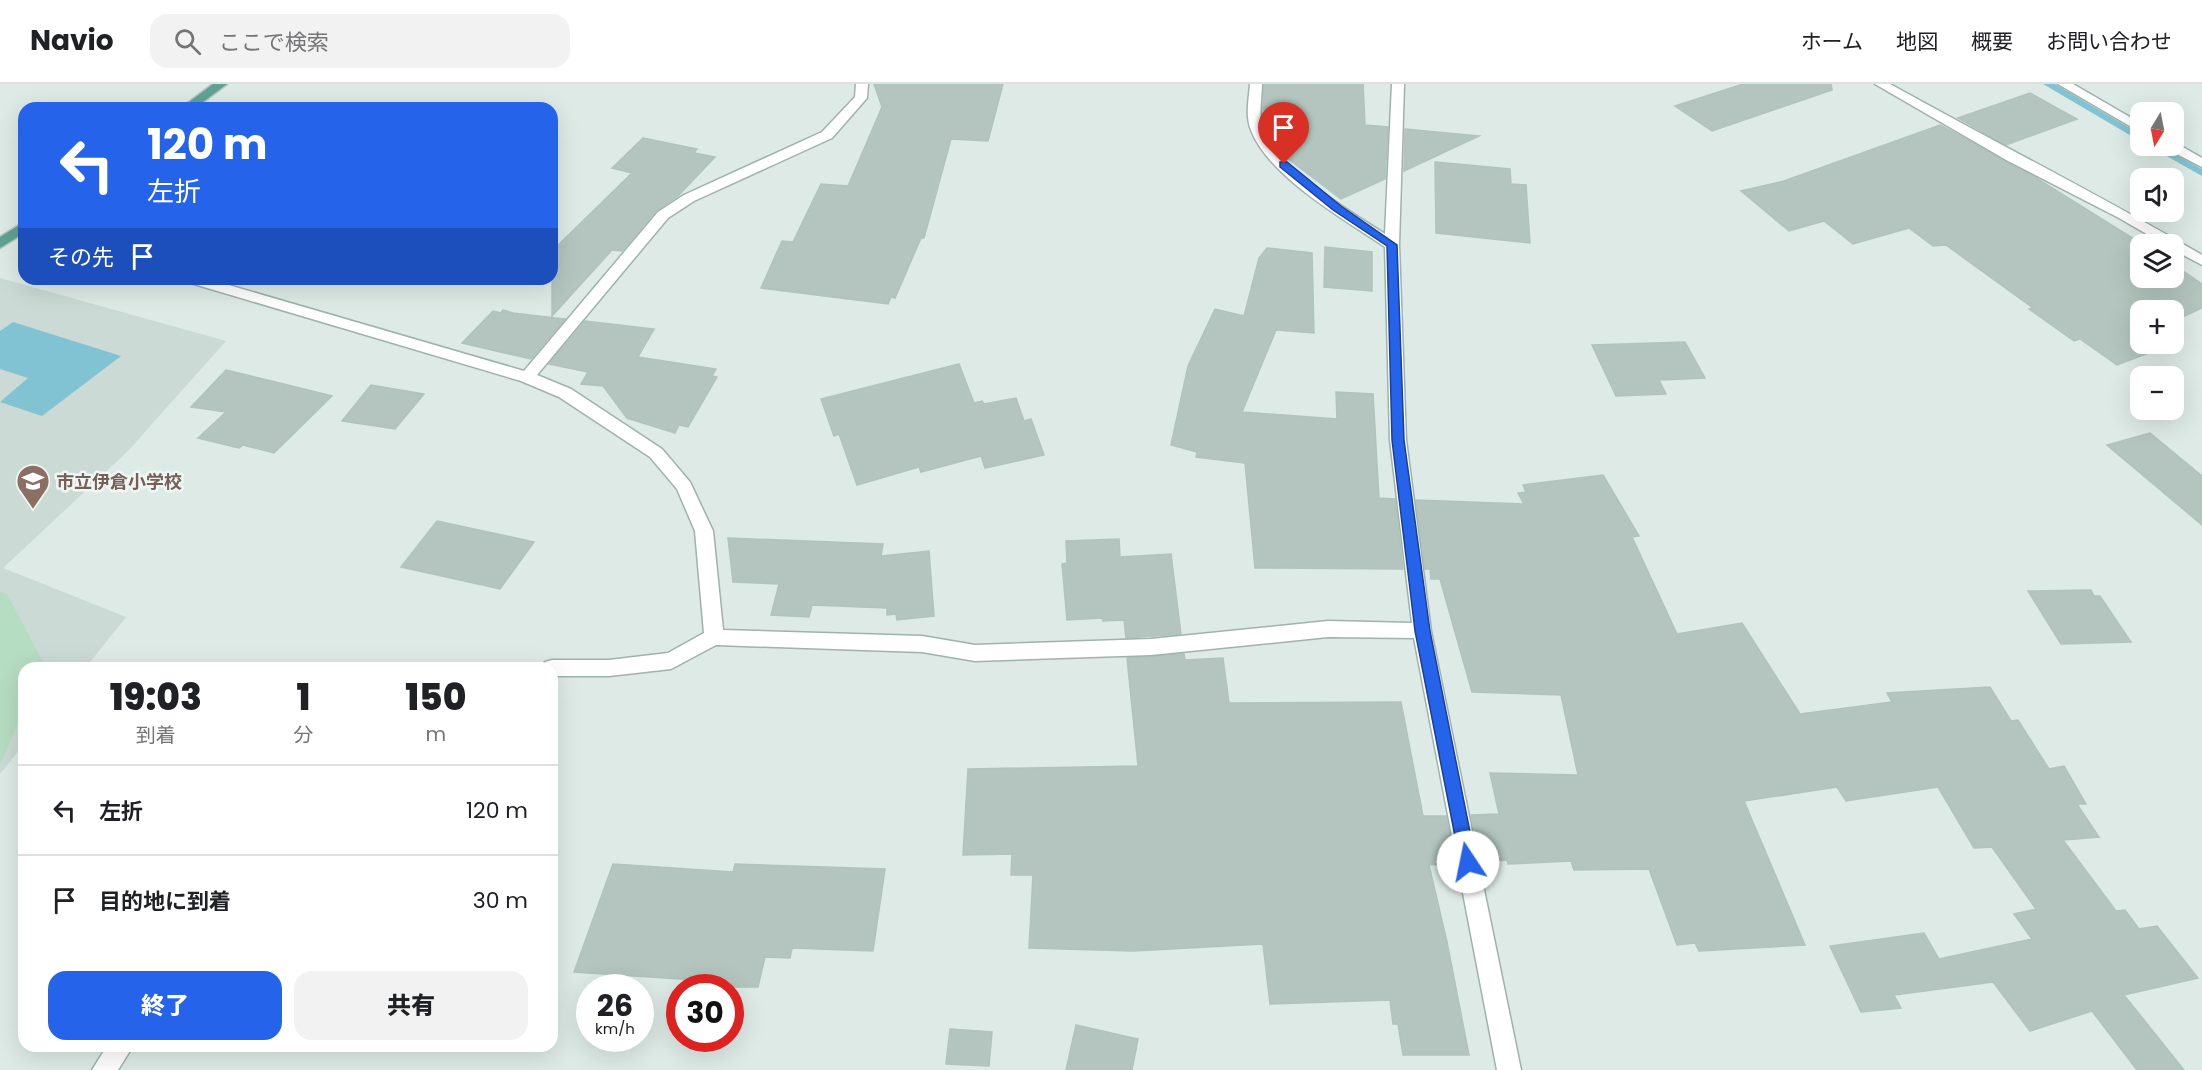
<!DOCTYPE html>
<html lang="ja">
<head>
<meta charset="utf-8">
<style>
	:root { --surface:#fff; --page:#f2f2f2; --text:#202124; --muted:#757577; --line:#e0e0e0; --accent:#2563eb }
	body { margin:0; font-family:Poppins,"Noto Sans JP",sans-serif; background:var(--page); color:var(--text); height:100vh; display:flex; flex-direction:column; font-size:22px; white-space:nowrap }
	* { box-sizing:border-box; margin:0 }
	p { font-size:20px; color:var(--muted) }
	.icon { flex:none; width:33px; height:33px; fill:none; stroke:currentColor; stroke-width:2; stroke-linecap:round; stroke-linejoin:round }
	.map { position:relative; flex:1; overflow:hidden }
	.drawer { position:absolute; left:18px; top:578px; width:540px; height:390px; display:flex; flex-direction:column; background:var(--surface); border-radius:18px; box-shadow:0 6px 24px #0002 }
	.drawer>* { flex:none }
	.banner { position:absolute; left:18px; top:18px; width:540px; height:183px; border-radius:18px; box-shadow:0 6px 24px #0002; background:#2563eb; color:#fff; overflow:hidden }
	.needle { width:39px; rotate:190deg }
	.fabs { position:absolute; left:2130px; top:18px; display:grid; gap:12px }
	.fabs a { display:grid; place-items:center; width:54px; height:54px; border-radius:12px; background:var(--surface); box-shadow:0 6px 24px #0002; font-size:30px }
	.speed { position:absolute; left:576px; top:890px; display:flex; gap:12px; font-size:30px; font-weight:700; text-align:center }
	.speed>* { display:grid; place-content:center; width:78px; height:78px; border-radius:50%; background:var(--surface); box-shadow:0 6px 24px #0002; line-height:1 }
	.speed small { font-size:15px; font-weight:400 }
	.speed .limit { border:9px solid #d22; background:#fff; color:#111 }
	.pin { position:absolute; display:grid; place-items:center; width:51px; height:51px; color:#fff; margin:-62px -26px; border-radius:50% 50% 50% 0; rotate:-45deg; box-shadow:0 0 6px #0007 }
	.pin .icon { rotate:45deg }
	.me { position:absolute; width:66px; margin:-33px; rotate:349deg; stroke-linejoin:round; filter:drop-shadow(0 0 4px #0008) }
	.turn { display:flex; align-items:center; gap:21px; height:126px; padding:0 30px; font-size:27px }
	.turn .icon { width:78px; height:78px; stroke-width:2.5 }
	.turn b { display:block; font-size:42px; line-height:51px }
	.then { display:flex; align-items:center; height:57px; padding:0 30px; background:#0003; gap:12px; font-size:22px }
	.eta { display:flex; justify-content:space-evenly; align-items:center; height:102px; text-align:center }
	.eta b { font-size:36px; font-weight:800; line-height:42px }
	.action { display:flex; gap:12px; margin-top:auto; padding:12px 30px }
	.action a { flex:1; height:69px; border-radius:18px; background:var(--accent); color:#fff; font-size:24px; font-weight:800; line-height:69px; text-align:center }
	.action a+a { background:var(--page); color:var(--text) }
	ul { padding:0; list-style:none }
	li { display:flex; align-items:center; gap:18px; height:90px; padding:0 30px; border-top:2px solid var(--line) }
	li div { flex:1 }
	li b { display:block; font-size:22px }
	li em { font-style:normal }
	header { display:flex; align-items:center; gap:36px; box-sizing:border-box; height:84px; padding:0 30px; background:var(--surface); border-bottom:2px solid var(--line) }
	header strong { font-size:28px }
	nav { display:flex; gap:33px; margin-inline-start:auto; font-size:21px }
	.search { width:420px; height:54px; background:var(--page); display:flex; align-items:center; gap:15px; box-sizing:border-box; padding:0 21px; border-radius:18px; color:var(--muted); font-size:22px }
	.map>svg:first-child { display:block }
</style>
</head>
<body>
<header>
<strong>Navio</strong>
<div class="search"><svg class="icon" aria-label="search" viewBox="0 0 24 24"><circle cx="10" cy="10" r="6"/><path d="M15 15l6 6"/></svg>ここで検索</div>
<nav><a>ホーム</a><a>地図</a><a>概要</a><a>お問い合わせ</a></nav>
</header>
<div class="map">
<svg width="2202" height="986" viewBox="0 0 2202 986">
	<rect width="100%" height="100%" fill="#ddeae5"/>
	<path fill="#cbdad4" d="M0,194L226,257L127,368L3,484L126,533L86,583L24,584V660L0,690Z"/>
	<path fill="#b5ddc1" d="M0,508L7,510L43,578L40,583L24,584V625L0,681Z"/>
	<path fill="#82c3d3" d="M13,238L121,272L42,332L0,318L28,294L0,285V247Z"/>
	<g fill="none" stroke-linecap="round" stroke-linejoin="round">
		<path fill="#82c3d3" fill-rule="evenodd" d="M2043,0H2055L2140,50V57Z
			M2149,62H2160L2202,85V92Z"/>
	</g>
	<path fill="#b3c5be" stroke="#b0c4bc" stroke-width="1.5" d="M874,0H1003L988,57L951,55L924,154H921L895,214L891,213L888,220L761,204L782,157L793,158L821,100L848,102L882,23Z
		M1264,0H1363L1365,41L1388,43L1385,95L1341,115L1283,71L1263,24Z
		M1743,0H1831L1832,6L1712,47L1675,22Z
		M2030,9L2077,35L2006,61L1958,34Z
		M1940,41L2033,92L2142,160H2140V194H2174V181L2202,200V224L2174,237V226H2140V260H2174V254L2178,258L2117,281L2080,255L2074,257L2029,225L2033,224L1946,161L1933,162L1909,144L1853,160L1824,137L1789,147L1741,107L1784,97Z
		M1405,45L1479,52L1404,87Z
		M643,54L697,65L694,69L715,73L678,112L656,127L622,167L612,166L552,232V167L632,89L612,84Z
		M1435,78L1510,85L1511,100L1526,101L1530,159L1436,149Z
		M1325,163L1372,168V207L1324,203Z
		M1267,164L1312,169L1314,249L1276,246L1242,328L1337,335L1336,308L1373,310L1379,414L1395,415L1403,485L1255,484L1245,379L1196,373L1197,368L1171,361L1188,282L1215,225L1244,232L1259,174Z
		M503,226L513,229L565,235L531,275L462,259L493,227L501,229Z
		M585,237L654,245L638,273L716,285L712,292L717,293L688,343L679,341L675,349L627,334L603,302L581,300L588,288L549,280Z
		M1685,258L1705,294L1659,296L1666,310L1616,312L1592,261Z
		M959,280L974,319L982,317L984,320L1016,314L1024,337L1031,335L1044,371L985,384L981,372L921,388L919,383L857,401L839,350L834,352L821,315Z
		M226,286L332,312L274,369L243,361L239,364L198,354L226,328L191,323Z
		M371,301L424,310L395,345L342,337Z
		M2150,349L2202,392V441L2107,361Z
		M1603,391L1639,452L1632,453L1677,550L1742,539L1800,630L1892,618L1887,609L1990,603L2011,637L2018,636L2049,685L2064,682L2086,720H2077L2099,753L2063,756L2116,827L2125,826L2139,845L2157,842L2198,894L2124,911L2184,986H2137L2092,927L2030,947L1993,898L1894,911L1901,924L1861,928L1830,862L1924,849L1939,875L2032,855L2014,830L2036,825L1992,763L1974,764L1938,703L1846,717L1837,703L1744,717L1805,861L1699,867L1695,859L1677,861L1649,785L1574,786L1571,777L1508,780L1507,776L1481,778L1471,731L1499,730L1490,689L1578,691L1561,611L1472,608L1440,495H1431L1430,485H1425L1416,416L1524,420L1518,409L1526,408L1523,401Z
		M437,437L534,458L500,505L401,483Z
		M728,454L883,460L881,472L929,467L934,532L897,536L896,530L887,531V524L812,521L809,533L771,531L779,500L733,498Z
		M1119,455L1120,473L1171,470L1181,550L1126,554L1124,536L1103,537L1102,534L1067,536L1062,480L1067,479L1066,457Z
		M2091,506L2094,512H2100L2131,558L2061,560L2028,507Z
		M1184,570L1185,576L1223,574L1229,619L1401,618L1423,732H1446L1455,779L1429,781L1447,858L1469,971H1403L1398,940H1393L1390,916L1270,920L1263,860L1133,867L1029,864L1033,791H1011L1012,770L963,771L968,685L1138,682L1127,574Z
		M613,780L733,788L735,780L885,785L873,867L792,864L790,874L765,873L758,903H710L711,897L574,888Z
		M1076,941L1138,955L1132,986H1066Z
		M950,945L992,948L989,982L946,980Z"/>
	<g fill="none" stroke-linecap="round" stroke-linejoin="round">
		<g stroke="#a0b2ac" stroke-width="3">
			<path id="minor" d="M856,0H868L867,14L832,54L694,117L668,134L537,291L571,305L662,365L690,398L713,447L723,546L922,552L975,561L1151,555L1328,537L1412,539L1390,356L1385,163C1345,136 1268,92 1251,46C1245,32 1249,14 1250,0H1262C1262,14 1258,32 1263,46C1279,86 1350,127 1385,150L1392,0H1404L1399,161L1406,356L1431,547L1521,986H1497L1414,554L1328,553L1151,571L975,577L922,568L716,561L671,585L609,592H552V584H543L545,578L552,576H609L668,569L704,549L695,447L677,405L650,373L559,313L521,297L187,198L185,195H208L524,287L658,128L684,111L822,48L855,13Z
				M1875,0H1890C1994,58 2100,111 2202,171V181L2174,166V160H2164L2119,134L2008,77Z
				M2058,0H2073L2140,39V48Z
				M2174,58L2202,74V83L2167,65L2166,62H2174Z
				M107,962H133L118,986H92Z"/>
		</g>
		<g stroke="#bcc4c2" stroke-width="3">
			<path id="major" d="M213,0H227L195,24H181Z
				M24,138V149L0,164V153Z"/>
		</g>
		<use href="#minor" fill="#fff" fill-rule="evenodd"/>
		<use href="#major" fill="#5fa294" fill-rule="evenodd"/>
	</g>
	<path fill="#2563eb" stroke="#184099" stroke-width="1.5" d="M1280,78H1287L1341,122L1397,161L1404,356L1430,547L1476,778L1474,783L1468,786L1462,783L1460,778L1415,547L1392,356L1387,162L1333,126L1280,83Z"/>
	<defs>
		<g id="school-pin" transform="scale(1.725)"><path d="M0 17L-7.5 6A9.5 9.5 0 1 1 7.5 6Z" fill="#8d6e63" stroke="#eef7f3"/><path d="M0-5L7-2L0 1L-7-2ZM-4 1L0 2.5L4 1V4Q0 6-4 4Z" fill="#fff"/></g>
	</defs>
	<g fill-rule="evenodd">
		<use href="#school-pin" x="33" y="397"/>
	</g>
	<g text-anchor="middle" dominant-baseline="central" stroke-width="5" stroke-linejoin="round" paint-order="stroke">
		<g font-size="18" font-weight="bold" fill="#785e54" stroke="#eef7f3" text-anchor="start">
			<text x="56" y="397">市立伊倉小学校</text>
		</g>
	</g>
</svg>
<div class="fabs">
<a><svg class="needle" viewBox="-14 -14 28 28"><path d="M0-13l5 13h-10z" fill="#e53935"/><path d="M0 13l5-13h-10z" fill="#757577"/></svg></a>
<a><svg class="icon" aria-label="sound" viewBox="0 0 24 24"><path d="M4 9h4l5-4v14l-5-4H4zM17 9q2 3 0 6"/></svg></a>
<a><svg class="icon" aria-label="layers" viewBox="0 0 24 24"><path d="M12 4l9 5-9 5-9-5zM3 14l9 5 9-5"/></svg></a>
<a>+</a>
<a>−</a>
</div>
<div class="speed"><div>26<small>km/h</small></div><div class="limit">30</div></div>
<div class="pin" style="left:1284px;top:80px;background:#d93025"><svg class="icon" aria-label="arrive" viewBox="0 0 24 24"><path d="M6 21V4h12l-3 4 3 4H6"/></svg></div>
<svg class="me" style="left:1468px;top:778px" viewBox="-20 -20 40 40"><circle r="19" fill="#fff"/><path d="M0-13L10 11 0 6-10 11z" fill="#2563eb"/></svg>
<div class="banner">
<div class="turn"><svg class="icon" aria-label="left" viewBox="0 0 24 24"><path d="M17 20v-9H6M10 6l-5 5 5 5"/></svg><div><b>120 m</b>左折</div></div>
<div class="then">その先<svg class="icon" aria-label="arrive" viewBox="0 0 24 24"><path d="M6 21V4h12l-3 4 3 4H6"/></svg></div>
</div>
<section class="drawer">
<div class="eta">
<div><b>19:03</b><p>到着</p></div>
<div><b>1</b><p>分</p></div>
<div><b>150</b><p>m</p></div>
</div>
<ul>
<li><svg class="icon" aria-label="left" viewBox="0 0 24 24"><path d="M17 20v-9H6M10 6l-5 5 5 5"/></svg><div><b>左折</b></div><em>120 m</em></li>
<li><svg class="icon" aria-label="arrive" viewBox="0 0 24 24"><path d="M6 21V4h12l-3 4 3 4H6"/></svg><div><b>目的地に到着</b></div><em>30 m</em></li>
</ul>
<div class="action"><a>終了</a><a>共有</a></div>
</section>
</div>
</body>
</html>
